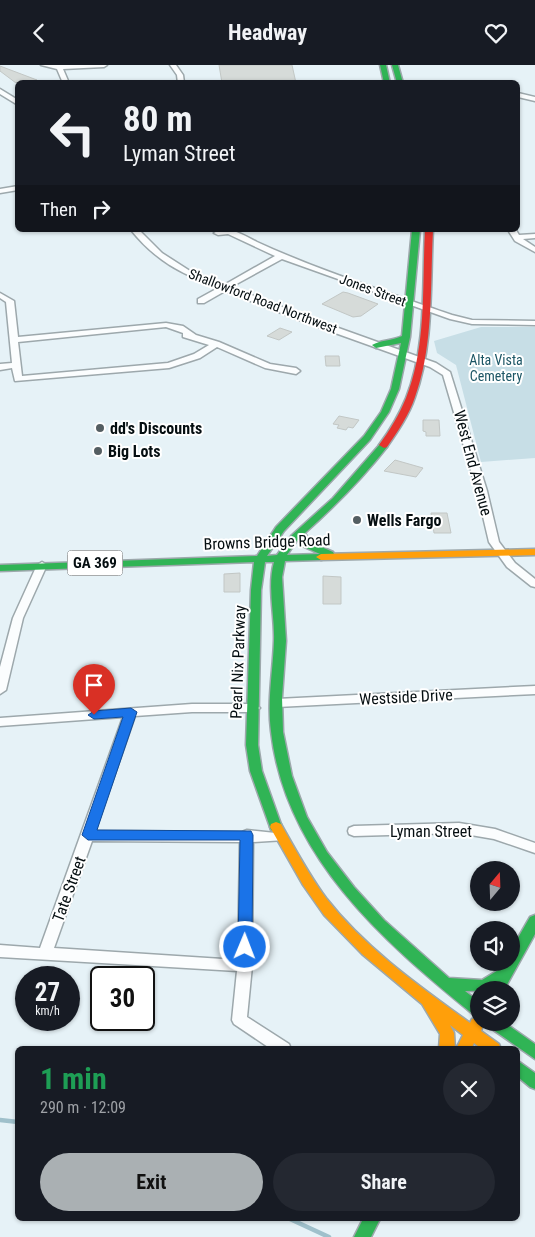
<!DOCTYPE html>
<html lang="en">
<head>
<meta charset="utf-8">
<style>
	:root { --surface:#171b24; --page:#242831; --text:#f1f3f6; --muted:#9ea1a6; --accent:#aab0b3 }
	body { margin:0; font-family:"Roboto Condensed",sans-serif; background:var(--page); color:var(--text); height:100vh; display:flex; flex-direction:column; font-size:19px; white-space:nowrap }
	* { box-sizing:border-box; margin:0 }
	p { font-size:16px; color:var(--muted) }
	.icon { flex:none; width:28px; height:28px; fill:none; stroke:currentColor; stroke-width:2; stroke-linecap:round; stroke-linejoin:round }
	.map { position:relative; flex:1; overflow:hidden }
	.details { position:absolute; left:15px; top:981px; width:505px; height:175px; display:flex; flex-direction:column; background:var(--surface); border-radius:8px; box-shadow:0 1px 4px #0004 }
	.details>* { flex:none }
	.top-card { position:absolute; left:15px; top:15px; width:505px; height:152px; border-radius:8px; box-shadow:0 1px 4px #0004; background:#171b24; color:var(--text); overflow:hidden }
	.needle { width:32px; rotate:19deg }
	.buttons { position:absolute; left:470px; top:796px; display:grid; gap:10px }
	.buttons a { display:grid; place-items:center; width:50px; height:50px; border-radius:50%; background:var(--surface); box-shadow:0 1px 4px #0004; font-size:25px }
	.speed { position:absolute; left:15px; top:901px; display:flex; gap:10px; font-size:25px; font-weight:700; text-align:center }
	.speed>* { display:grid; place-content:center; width:65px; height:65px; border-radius:50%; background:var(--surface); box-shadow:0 1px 4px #0004; line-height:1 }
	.speed small { font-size:12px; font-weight:400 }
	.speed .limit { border:2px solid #111; border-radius:8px; background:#fff; color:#111 }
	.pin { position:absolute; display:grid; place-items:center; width:42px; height:42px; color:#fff; margin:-51px -21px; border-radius:50% 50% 50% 0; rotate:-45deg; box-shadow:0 0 5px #0007 }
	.pin .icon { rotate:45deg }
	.me { position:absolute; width:55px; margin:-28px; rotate:1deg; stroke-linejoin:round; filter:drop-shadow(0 0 4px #0008) }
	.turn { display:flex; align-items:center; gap:18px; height:105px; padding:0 25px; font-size:22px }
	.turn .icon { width:65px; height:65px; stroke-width:2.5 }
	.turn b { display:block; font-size:35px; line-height:42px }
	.then { display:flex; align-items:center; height:48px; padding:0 25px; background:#0003; gap:10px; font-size:19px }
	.round { display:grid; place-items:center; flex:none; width:52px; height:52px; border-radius:26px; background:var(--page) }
	.headline { display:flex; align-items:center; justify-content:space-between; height:85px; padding:0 25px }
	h1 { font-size:30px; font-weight:700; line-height:38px; color:#1e9e55 }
	.primary-button { display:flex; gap:10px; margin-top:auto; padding:10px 25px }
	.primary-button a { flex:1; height:58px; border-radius:30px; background:var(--accent); color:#111; font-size:20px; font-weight:700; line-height:58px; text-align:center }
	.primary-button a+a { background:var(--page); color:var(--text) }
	header { display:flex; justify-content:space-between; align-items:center; height:65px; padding:0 25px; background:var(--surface); font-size:22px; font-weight:700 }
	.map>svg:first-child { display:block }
</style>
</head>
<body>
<header><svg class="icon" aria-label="back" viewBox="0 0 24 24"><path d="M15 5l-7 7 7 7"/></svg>Headway<svg class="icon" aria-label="heart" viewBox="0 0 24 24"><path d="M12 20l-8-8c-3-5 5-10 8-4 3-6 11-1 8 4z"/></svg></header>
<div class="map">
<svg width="535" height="1172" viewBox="0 0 535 1172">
	<rect width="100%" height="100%" fill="#e6f2f7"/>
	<path fill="#c7dee6" d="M481,262H535V393L481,397L456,300L437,288L434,276Z"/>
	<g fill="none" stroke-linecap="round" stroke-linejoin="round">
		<path stroke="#9fc0cb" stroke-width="4.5" d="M0,1055L18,1057
			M290,1154L329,1172"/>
	</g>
	<path fill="#d6dbd9" stroke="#c2c7c5" d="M219,0H292L296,18H222Z
		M0,1L37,15L16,18L0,6Z
		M343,227L348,228L378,239L361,251L353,252L322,239Z
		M280,263L292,267L279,275L267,271Z
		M325,291H339L340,301H326Z
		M339,351L359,355L353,363L348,362L346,365L337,363L339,360L333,359Z
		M423,355H439L440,371H426V367L423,366Z
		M395,395L423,403L416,412L384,406Z
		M431,448H447L451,468H434Z
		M240,508V527H224V509Z
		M323,511L341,512V539H323Z"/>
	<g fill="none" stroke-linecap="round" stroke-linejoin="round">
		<g stroke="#9da8ac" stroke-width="3">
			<path id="street" d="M41,0H107L104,2L63,4L69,18H63L57,4Z
				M170,0H176L183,10L184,18H178L177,10Z
				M0,24L18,35V40L0,29Z
				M518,28L535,32V36L518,32Z
				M18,121V125L0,128V124Z
				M131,165H139L162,188L190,206L224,220L275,191L228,169L218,170L214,168C227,159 245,171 257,177C320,206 387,227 452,250L472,255L535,256V260L472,259L450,254L282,194L231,222L305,251L436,298L450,307L487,426L499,477L515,498L535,514V522L531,521L507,502L489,477L477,426L443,310L430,302L299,255L225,226L204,238H198V234L218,223C181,208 157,197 131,165Z
				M508,165H516L519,170L535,169V173L523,174L535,182V187L515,176Z
				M0,228L14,236L18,272L166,258L183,261L196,270L219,277L270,299L296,303L300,306L296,309L265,303L217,282L200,293L169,303L15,316L12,303L0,305V299L12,298L6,237L0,233ZM166,262L183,268V272L209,280L194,289L168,298L22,311L18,277Z
				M42,497L47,500L23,553L6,625L0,629V602L13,553L37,500Z
				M535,621V629L277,642L271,638L277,634Z
				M192,639H254L260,643L254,647H192L135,651L95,766L242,767L247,765L285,769L287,772L285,775L253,777L252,901L247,952L289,979L291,984H271L234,959L232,955L237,906L0,892V880L40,883L123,652L0,661V653ZM92,776L240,777L238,895L54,883Z
				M459,758L495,764L535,778V788L494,774L459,768L354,771L349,769L348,766L349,763L354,761Z"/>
		</g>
		<g stroke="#9da8ac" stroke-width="3">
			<path id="fast" d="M380,0H386L390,18H384Z
				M392,0H398L403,18H397Z
				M412,165H420L410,272L399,324L389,347L370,375L284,466L267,491L277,490L292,470L333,433L381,378H387V382C362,414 335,441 305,468L310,477L333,487L334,489L333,491H326L325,494L321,495L285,496L282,512L286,576L282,632L283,667L292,711L307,752L327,787L354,822L384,855L449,913L482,915L500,904L504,898H511V885L530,852L535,850V869L504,925L465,926L479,937V952L474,950C383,876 285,791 271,666C267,636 273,606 274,576C275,550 267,523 274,497H265L261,525L258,680L262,706L282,762L281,765L276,767L271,765L270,762L250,706L246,680L251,525L254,497L0,506V500L257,491L276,462L364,371L381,347L391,324L401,278L376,283L372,280C380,275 392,276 402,271ZM298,474L302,481L320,489L287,490Z
				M487,958H505L535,979V994L489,962Z
				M518,996L535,1008V1024L530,1022L518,1012Z
				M363,1154H380L371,1172H354Z"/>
		</g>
		<g stroke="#9da8ac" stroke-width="3">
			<path id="slow" d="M535,484V490L321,495L316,492L321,489Z
				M276,757L281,759C295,784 309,810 326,833C365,883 419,921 470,958L472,954L479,952V958H484L481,966L499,979L501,984H482L474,978L471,984H456L463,970L450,960L454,968L455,984H439L440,969L422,939L362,889L324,850L303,820L270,762L271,759Z"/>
		</g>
		<g stroke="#9da8ac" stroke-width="3">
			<path id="jam" d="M425,165H433C430,220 434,280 415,332C409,350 398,366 387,382L384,383L379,380C390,365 399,350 406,333C427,281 422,220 425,165Z"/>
		</g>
		<use href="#street" fill="#fbfdfe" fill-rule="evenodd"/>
		<use href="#fast" fill="#30b455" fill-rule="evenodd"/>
		<use href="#slow" fill="#ff9f0a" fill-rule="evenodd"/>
		<use href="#jam" fill="#e5322d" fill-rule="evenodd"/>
	</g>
	<path fill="#1a73e8" stroke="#114b97" d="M131,643L137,647L97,765L251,766L253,770L252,882L250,886H240L238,882L240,775H88L82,770L123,652L94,654L88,650L94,646Z"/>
	<g fill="#545e62" stroke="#fff" stroke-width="2">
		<circle cx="100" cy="363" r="5"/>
		<circle cx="98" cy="386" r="5"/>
		<circle cx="357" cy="455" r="5"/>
	</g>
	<g text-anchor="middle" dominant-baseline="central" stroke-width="4" stroke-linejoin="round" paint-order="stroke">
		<g font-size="14" fill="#050e11" stroke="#fff">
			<text transform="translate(373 225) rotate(20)">Jones Street</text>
			<text transform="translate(263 236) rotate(21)">Shallowford Road Northwest</text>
		</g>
		<g font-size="14" fill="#1c5665" stroke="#fff">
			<text x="496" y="295">Alta Vista<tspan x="496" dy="16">Cemetery</tspan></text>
		</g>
		<rect fill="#fff" stroke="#505658" stroke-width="1" x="67.5" y="485.5" width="55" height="25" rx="4"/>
		<g font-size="15" font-weight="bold" fill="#050e11">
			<text x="95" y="498">GA 369</text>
		</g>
		<g font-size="16" font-weight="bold" fill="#050e11" stroke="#fff" text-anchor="start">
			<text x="110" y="363">dd's Discounts</text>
			<text x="108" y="386">Big Lots</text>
			<text x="367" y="455">Wells Fargo</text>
		</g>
		<g font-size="16" fill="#050e11" stroke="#fff">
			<text transform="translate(473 398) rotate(75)">West End Avenue</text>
			<text transform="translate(267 477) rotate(-2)">Browns Bridge Road</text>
			<text transform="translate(238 597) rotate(-88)">Pearl Nix Parkway</text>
			<text transform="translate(406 632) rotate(-3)">Westside Drive</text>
			<text x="431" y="766">Lyman Street</text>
			<text transform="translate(69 824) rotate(-70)">Tate Street</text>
		</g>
	</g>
</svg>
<div class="buttons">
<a><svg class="needle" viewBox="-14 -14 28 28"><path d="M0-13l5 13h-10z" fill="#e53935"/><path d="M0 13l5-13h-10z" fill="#9ea1a6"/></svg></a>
<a><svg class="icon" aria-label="sound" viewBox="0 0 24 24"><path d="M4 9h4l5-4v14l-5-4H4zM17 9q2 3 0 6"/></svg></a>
<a><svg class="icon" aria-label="layers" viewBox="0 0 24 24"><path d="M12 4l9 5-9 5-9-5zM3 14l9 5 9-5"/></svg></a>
</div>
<div class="speed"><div>27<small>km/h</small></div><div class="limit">30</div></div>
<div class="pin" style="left:94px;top:650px;background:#d93025"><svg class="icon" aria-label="arrive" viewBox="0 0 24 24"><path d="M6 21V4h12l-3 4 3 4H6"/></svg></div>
<svg class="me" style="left:245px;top:882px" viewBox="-20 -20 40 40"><circle r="17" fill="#1a73e8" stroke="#fff" stroke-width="3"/><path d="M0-11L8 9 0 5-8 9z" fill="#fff"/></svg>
<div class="top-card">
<div class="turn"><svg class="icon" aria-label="left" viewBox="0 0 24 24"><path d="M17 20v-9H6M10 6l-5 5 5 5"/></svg><div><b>80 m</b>Lyman Street</div></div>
<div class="then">Then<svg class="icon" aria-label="right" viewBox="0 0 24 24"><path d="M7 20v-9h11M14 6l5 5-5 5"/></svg></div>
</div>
<section class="details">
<div class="headline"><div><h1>1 min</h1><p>290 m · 12:09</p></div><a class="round"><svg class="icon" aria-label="close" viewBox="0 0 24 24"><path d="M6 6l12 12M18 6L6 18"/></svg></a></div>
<div class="primary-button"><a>Exit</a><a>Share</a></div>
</section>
</div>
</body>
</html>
